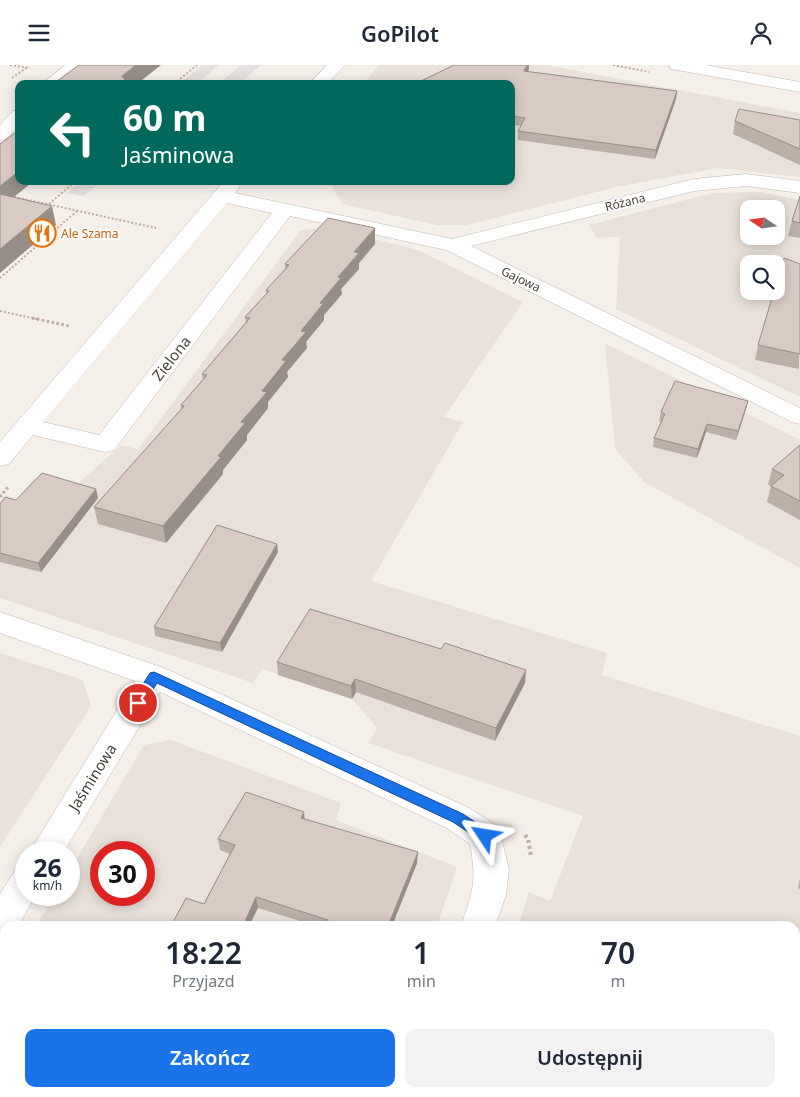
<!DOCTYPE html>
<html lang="pl">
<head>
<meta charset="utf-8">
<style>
	:root { --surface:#fff; --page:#f2f2f3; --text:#1f2937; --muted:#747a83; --accent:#1a73e8 }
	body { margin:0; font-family:"Noto Sans",sans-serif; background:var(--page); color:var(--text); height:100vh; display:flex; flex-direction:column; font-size:19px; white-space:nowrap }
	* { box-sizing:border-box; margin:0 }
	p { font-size:16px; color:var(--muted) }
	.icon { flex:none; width:28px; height:28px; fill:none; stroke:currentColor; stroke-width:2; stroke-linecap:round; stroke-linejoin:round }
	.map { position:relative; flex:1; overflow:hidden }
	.side { position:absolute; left:0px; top:856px; width:800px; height:176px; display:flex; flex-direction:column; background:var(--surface); border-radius:15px 15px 0 0; box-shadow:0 2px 12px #0003 }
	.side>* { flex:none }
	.hud { position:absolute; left:15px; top:15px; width:500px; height:105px; border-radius:10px; box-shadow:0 2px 12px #0003; background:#00695c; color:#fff; overflow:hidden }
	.needle { width:32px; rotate:283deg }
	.fabs { position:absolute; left:740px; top:135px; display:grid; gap:10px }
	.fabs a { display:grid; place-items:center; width:45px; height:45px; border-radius:10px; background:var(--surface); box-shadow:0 2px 12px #0003; font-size:25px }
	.speed { position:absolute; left:15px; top:776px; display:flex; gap:10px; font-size:25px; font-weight:700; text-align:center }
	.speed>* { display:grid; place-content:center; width:65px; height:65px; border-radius:50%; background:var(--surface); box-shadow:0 2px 12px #0003; line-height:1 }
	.speed small { font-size:12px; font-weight:400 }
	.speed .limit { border:8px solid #d22; background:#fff; color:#111 }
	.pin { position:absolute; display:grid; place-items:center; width:42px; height:42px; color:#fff; margin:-21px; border:2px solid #fff; border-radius:50%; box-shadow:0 1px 5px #0007 }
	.me { position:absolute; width:55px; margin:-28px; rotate:303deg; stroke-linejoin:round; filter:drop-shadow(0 0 4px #0008) }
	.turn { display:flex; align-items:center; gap:18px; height:105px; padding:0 25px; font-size:22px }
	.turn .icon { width:65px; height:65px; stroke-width:2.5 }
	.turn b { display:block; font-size:35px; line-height:42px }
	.eta { display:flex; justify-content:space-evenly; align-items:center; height:85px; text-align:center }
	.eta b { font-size:30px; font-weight:600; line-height:35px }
	.action { display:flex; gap:10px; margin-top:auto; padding:10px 25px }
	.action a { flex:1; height:58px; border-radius:10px; background:var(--accent); color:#fff; font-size:20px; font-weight:600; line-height:58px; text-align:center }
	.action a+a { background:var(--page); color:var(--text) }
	header { display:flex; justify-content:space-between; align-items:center; height:65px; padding:0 25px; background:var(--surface); font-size:22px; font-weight:600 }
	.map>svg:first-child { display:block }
</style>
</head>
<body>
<header><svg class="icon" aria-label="menu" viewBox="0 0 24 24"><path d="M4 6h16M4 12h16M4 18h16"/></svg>GoPilot<svg class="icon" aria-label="person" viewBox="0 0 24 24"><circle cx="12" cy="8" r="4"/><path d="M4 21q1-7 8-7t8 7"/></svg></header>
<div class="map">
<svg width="800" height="1032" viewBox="0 0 800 1032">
	<rect width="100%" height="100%" fill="#f5efea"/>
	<path fill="#e8e0d9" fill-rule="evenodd" d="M379,0H546L800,48V112L717,103L616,122L467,160H437L342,139L329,116H511V19H363Z
		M761,127L800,135V332L616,244L620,172L597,173L589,160L712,128ZM749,144H776V171H749ZM749,199H776V226H749Z
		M325,163L404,181L425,188L523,237L444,352L463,357L371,516L607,588L602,610L800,671V1032H467L469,1028H795V861H518L529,827L550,836L583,751L368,678L377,663L352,634L262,604L253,618L0,533V451L11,442L34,413L72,424L121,380L138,384L301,165Z
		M605,278L800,375V503L644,417L615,384Z
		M0,588L83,615L91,641L0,782Z
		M171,675L341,738L336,755L457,802L437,861H36L55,830H69V807L144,680ZM101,788H144V830H101Z
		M5,914V1028H379L377,1032H0V923Z"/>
	<path fill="#e3e0df" d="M202,0H219L196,19H179Z
		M241,0H261L239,19H219Z
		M81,116H102L84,131L67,128Z"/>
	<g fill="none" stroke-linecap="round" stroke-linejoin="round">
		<g stroke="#c3b8b0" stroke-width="1">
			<path id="minor" d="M65,0H84L61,19H42Z
				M327,0H345L327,19H309Z
				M669,0H705L800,17V27L677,5L671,4Z
				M19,45V61L6,74L0,75V60L13,46Z
				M746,109L800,116V128L746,121L694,126L471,181L800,343V359L792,357L446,185L290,151L114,385L105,387L33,370L9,399L0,401V377L224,116H243L235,128L452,174L694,114ZM227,138L272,148L99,370L43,357Z
				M0,547L164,603L469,743L497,761L501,771L509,805L506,830L495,861H461C473,826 477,816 470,779L447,763L160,627L63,788H29L135,616L0,568Z
				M26,802V830H36L18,861H5V873L0,875V829L14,807Z
				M406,1028H444L443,1032H405Z"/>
		</g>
		<path stroke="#c1ad9f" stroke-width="2" stroke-dasharray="2 2" stroke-linecap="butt" d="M10,0L29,3
			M613,0L649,7
			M12,13L26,3
			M174,19L197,0
			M10,131L156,163
			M49,139L76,116
			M0,213L77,146
			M0,246L37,254"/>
		<path stroke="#c1ad9f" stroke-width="3" stroke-dasharray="2.5 2.5" stroke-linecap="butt" d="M32,253L69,261
			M0,432L8,422"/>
		<path stroke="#c1ad9f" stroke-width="4" stroke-dasharray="3 3" stroke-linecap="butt" d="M525,770L528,774L531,791"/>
		<use href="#minor" fill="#fff" fill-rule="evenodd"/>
	</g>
	<path fill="#bbafa8" d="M529,4L528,7L677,26L676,34L655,94L518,75V66L521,61L511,60V19Z
		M800,55V100L733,69L735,56Z
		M800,131V173L788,171L792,156Z
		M375,179L359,198V204L341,224L342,229L324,250V255L306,277L307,283L287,307L288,312L268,337V343L247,370V375L223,405V409L166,478L98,459L94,442L181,345V340L203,315L202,309L246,257L245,252L266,229V225L285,205V199Z
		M800,199L799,304L755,295L758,280Z
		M748,336L746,344L736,375L706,367L697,393L653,382L654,373L661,357L659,356L661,347Z
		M800,380V455L767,437L771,421L768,420L772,404Z
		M98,433L41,507L0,497V439L16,435Z
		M278,487L222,587L155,571L154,562Z
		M277,597L525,618L495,676L356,627L352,634L278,610Z
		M305,754L417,798L392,861H316L258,843L204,839L230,789L220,785L218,774Z
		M800,814V824L798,823Z
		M102,1028H181L179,1032H103L102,1029Z"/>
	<path fill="#988e88" d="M136,0H161L137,19H123L122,11Z
		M527,0H529V4L523,14L524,6Z
		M677,26L676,34L655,94L656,85Z
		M19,106V116H34L0,143V121Z
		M52,141L56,160L0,208V184Z
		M375,163V179L359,198V204L341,224L342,229L324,250V255L306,277L307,283L287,307L288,312L268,337V343L247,370V375L223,405V409L166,478L163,461L218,391L241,357L301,266L354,187Z
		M748,336L746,344L736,375L738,366Z
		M707,359L706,367L697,393L698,384Z
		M96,424L98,433L41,507L38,498Z
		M277,479L278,487L222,587L220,578Z
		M526,605L525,618L495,676L496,663Z
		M355,614L356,627L352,634L351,621Z
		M304,747L305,758L301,753Z
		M418,787L417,798L392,861H388Z
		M256,832L258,843L249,861H243Z
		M174,1028H181L179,1032H172Z"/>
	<path fill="#d9cbc3" stroke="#988e88" d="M79,0H136L122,11L128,19H53Z
		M454,0H527L524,6L677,26L656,85L518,66L525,53L511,51V19H415Z
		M739,44L800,55V84L735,56Z
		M19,65V106L0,121V79Z
		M0,129L52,141L0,184Z
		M800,131V158L792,156Z
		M328,153L375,163L354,187L359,188L338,212L341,213L320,238L323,239L301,266L306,267L282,295L286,296L262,326L267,327L241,357L245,358L218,391L221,392L163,461L94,442L184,341L181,340L207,310L202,309L250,253L245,252L269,226L266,225L289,200L285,199Z
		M784,193L800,199V289L758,280L774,226H776V219Z
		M675,316L748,336L738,366L707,359L698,384L654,373L665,349L661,347Z
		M800,380V436L771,421L784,410L772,404Z
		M42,408L96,424L38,498L0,488V439L5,432L16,435Z
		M217,460L277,479L220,578L154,562Z
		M310,544L441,584L445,578L526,605L496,663L355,614L351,621L277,597Z
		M246,727L304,747L301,753L418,787L388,861H325L328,855L256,832L243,861H171L186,833L204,839L235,780L218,774Z
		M102,1028H174L172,1032H111L102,1029Z
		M474,1028H508L521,1032H473Z
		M643,1028H675L688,1032H642Z"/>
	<path fill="#1a73e8" stroke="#114b97" d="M154,607L463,749L490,767L492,771L490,775L485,776L480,775L453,757L157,618L142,642H133L132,638L133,635L150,608Z"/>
	<defs>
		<g id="restaurant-ring" transform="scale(1.4375)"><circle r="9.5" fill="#fff" stroke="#e8710a" stroke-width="1.5"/><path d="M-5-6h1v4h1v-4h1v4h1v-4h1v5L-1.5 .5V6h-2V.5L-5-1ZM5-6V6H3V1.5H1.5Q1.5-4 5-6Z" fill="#e8710a"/></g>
	</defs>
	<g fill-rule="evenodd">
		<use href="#restaurant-ring" x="42" y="168"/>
	</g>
	<g text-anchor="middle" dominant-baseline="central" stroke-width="4" stroke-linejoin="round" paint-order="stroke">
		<g font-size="12" fill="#493f38" stroke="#fff">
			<text transform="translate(625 137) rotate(-14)">Różana</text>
			<text transform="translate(521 214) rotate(26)">Gajowa</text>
		</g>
		<g font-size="12" fill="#c56008" stroke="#fff" text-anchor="start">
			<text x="61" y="168">Ale Szama</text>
		</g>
		<g font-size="15" fill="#493f38" stroke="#fff">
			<text transform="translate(171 293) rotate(-52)">Zielona</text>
			<text transform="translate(92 712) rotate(-58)">Jaśminowa</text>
		</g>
	</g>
</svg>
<div class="fabs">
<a><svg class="needle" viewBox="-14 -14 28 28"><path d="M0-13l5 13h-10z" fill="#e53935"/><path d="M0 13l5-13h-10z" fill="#747a83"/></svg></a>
<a><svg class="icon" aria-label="search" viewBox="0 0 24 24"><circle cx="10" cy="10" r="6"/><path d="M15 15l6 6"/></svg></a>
</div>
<div class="speed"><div>26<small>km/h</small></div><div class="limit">30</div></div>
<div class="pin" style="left:138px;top:638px;background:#d93025"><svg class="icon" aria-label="arrive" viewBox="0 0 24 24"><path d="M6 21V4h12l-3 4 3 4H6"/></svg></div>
<svg class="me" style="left:485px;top:771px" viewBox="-20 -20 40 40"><path d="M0-17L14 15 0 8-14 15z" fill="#1a73e8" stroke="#fff" stroke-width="4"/></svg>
<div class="hud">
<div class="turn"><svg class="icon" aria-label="left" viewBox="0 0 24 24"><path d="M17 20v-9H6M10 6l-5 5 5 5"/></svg><div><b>60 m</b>Jaśminowa</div></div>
</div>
<section class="side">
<div class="eta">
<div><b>18:22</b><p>Przyjazd</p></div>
<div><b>1</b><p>min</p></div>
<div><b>70</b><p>m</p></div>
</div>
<div class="action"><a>Zakończ</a><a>Udostępnij</a></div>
</section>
</div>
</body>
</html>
